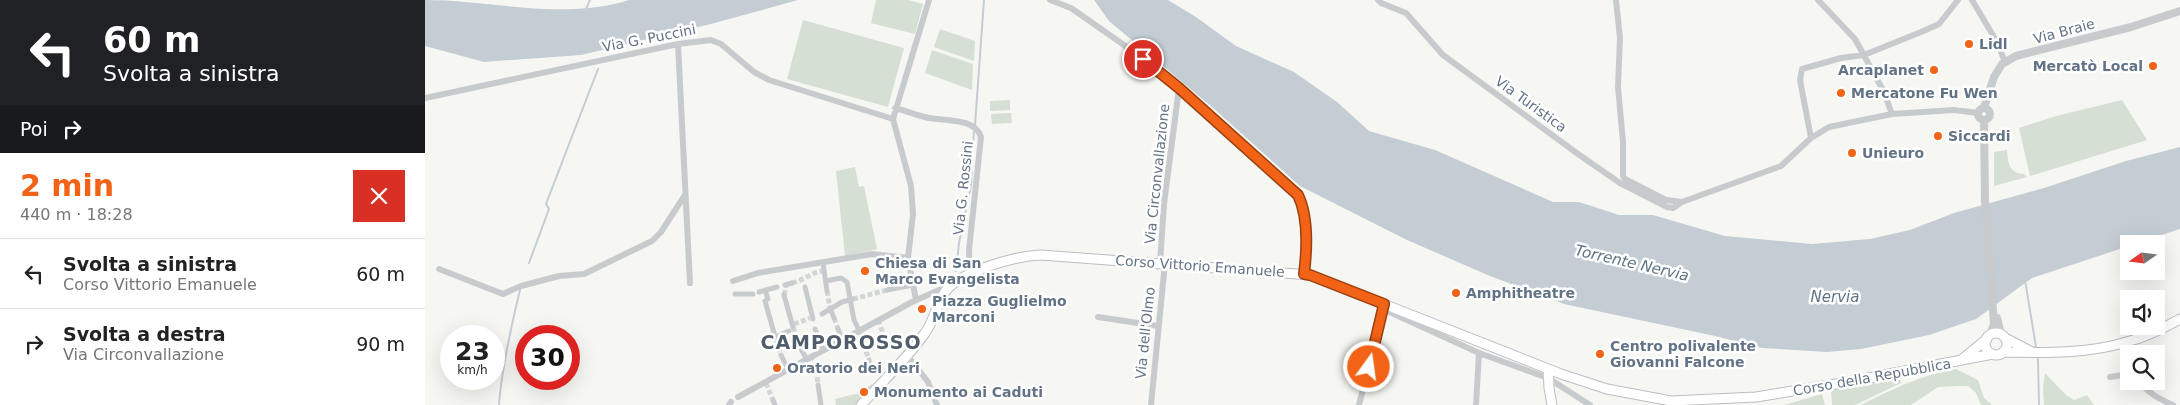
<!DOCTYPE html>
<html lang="it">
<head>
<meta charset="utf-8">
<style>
	:root { --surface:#fff; --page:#f2f2f2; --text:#222; --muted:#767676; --line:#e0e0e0; --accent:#f26217 }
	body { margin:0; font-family:"DejaVu Sans",sans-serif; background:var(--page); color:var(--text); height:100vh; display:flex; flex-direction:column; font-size:19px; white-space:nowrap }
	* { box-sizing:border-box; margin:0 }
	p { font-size:16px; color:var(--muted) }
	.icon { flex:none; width:28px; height:28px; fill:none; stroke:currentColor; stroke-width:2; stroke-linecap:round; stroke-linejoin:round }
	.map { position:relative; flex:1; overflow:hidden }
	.panel { display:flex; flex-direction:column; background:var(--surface); width:425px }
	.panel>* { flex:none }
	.top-card { background:#202124; color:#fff; overflow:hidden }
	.needle { width:32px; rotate:256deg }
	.controls { position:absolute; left:1695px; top:235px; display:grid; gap:10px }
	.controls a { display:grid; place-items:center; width:45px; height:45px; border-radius:0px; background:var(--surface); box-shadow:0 5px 20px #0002; font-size:25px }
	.speed { position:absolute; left:15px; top:325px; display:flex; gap:10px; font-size:25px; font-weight:700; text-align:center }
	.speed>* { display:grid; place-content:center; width:65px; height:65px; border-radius:50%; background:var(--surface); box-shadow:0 5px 20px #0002; line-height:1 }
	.speed small { font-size:12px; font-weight:400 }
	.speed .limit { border:8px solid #d22; background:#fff; color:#111 }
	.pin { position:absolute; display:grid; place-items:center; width:42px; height:42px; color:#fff; margin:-21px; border:2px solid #fff; border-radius:50%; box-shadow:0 1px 5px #0007 }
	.me { position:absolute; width:55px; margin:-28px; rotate:14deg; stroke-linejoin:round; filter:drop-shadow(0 0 4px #0008) }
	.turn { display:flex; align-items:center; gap:18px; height:105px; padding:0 20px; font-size:22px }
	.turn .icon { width:65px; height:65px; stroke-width:2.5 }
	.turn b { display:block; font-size:35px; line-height:42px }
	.then { display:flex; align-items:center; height:48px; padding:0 20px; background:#0003; gap:10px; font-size:19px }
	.round { display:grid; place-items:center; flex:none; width:52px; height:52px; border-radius:0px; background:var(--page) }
	.overview { display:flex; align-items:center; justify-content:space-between; height:85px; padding:0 20px }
	h1 { font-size:30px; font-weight:700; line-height:38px; color:var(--accent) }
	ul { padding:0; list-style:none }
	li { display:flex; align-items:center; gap:15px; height:70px; padding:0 20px; border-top:1px solid var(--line) }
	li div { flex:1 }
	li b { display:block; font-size:19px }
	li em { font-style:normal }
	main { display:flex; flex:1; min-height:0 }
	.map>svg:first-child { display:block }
</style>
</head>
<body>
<main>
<section class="panel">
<div class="top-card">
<div class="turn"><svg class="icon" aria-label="left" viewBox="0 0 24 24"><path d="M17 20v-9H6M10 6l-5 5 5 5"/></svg><div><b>60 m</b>Svolta a sinistra</div></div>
<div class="then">Poi<svg class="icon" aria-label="right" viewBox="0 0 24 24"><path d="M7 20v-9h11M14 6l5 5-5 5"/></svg></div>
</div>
<div class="overview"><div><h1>2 min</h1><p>440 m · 18:28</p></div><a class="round" style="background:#d93025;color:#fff"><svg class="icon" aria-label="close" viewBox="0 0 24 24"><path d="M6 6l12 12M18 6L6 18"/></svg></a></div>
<ul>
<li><svg class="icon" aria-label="left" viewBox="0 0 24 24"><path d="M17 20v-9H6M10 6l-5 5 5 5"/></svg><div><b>Svolta a sinistra</b><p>Corso Vittorio Emanuele</p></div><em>60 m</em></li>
<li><svg class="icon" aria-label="right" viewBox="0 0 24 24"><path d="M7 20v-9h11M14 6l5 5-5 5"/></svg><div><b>Svolta a destra</b><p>Via Circonvallazione</p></div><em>90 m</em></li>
</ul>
</section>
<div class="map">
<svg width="1755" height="405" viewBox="0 0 1755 405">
	<rect width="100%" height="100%" fill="#f6f7f2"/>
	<path fill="#d6dfd3" d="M451,0H483L498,4L490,34L446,23Z
		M378,20L479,48L463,107L362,79Z
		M515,29L550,41L549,61L509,47Z
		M507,50L548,64L547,90L500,73Z
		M585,100V110L565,111V101Z
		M1697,100L1722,140L1605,176L1594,128L1631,116Z
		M586,113L587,123L567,124L566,114Z
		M1582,150C1583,163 1584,173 1599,174L1602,177L1569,186V152Z
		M430,167L434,187L439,186L452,249L420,256L411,171Z
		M1531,369L1553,380L1559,398L1567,405H1556L1551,393L1543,386H1534L1513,387L1486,405H1436C1467,389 1497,375 1531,369Z
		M1620,373L1641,395L1649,400L1662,395L1669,405H1619L1618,388Z
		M1475,376L1476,383L1430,405H1407L1406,390Z
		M447,384L449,386L430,405H411L410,399L434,393Z
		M1397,394L1400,405H1359Z"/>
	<path fill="#c3cdd3" d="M0,0C68,0 137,21 204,0H373L286,24L156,55L59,62L0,46Z
		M669,0H743L771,17L811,46L869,72L912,102L944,131L1010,150L1128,202H1154L1194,215H1228L1300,236L1387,244L1445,239L1485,230L1529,213L1619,188L1701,161L1755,147V229L1710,244H1704V246L1607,278L1551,319L1504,335L1436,349L1402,352L1337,348L1290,336L1139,304L1065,276L982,240L875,186L787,107L684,21Z"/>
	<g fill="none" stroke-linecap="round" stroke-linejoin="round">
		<path stroke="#c3cdd3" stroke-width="2" d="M161,9L165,0
			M550,125L559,0
			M104,263L124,209L121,204L173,69
			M531,271L534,243L546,185L549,130
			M1600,280L1611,347
			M1613,359L1614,405
			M74,404C77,366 86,327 95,290"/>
		<path stroke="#d1d6d7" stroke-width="5" stroke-dasharray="5 2.5" stroke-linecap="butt" d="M367,283C379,280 386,273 397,271
			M402,291L405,308
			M359,295L361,287
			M428,299L462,290
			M409,318L413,329
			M453,320L459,336
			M369,324L385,318
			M368,327L375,347
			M434,330L444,360
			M351,340L356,355
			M385,356L392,373L393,385
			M341,383L348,400"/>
		<g stroke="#babec3" stroke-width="11">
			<path id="secondary" d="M1560 344a11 11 0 1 1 22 0a11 11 0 1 1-22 0Z
				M1580,338L1607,352
				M1578,352C1620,353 1665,354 1705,341C1723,336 1739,328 1755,319
				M1536,360L1562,339
				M1123,369L1124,388L1127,405
				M436,405C457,382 482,359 500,333C509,321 511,305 520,292C535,271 591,256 616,255L885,275L1136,374L1182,389L1246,401L1331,397L1417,383L1568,354"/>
		</g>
		<path stroke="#c8cbce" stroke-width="5" d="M398,263L402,291
			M401,281L416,278L422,282L429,320L434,330
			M360,285L367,283
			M380,287L388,319
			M340,290L343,299L340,301L351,340
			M462,290L488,285
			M334,292L352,287
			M310,294H328
			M359,295L368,327
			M405,308L409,318
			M397,314L417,302L428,299
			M390,329L398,349
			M413,329L417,339
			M350,337L364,331
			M375,347L381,358
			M356,355L363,369
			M444,360L445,372
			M393,385L396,405
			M348,400L350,405"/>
		<path stroke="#c8cbce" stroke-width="6" d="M625,0L646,8L719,59L868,189C886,211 882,248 879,274
			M953,0L956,3L981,13L1018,55L1153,154L1195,183L1242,207L1248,208L1257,202L1356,166L1386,138L1404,127L1467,114L1529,110L1553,113
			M1191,0L1195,38L1193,87L1198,142V176L1200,179L1241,200L1257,202
			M1393,0L1430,39L1459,92L1467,114
			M1547,0L1572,42L1580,62
			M253,44L265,283
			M0,98L253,44L286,40L296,44L329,72L344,80L468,119
			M470,108C482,111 493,116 504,118C521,121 550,118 556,137L544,250L545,276
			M1386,138L1375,80L1377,69L1416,58L1439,55L1496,32L1514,24L1533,0
			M735,263L739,204L754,88
			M14,269L78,294L96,286L134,276L159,274L227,241L236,232L260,195
			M308,281L333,273L447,254L483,258
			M491,300L483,258L488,214L486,186L468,119L504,0
			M958,309L1054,353L1123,378L1165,405
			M673,317L733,326
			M482,355L503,382L512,405
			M1685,377L1704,374
			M1714,381C1723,393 1734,399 1748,405
			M313,397L487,302L523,286
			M304,405L306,402
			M726,405L740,263
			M934,405L959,305
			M1051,405L1054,353"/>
		<path stroke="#c8cbce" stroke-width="8" d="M1553 114a6 6 0 1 1 12 0a6 6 0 1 1-12 0Z
			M1559,108L1569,77L1577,64L1591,56L1706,27L1755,11
			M1559,121L1560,201L1569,324L1565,335
			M1572,318L1576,334"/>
		<use href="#secondary" stroke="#fff" stroke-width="9"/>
	</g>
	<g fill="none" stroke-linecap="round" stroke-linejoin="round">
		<g stroke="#9d400f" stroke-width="12">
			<path id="route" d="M718,59L754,88L873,195C884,218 882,250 879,274L885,275L959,304L944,367"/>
		</g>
		<use href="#route" stroke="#f26217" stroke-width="9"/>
	</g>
	<g fill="#f26217" stroke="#fff" stroke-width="2">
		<circle cx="1544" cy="44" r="5"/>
		<circle cx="1728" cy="66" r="5"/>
		<circle cx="1509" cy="70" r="5"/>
		<circle cx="1416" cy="93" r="5"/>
		<circle cx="1513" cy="136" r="5"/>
		<circle cx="1427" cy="153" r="5"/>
		<circle cx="440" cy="271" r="5"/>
		<circle cx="1031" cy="293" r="5"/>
		<circle cx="497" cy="309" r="5"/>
		<circle cx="1175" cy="354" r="5"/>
		<circle cx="352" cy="368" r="5"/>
		<circle cx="439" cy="392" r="5"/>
	</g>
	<g text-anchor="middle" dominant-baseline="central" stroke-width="5" stroke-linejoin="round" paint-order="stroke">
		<g font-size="14" fill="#637386" stroke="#fff">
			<text transform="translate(1639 31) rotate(-15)">Via Braie</text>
			<text transform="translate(224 38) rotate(-11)">Via G. Puccini</text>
			<text transform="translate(1106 104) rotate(36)">Via Turistica</text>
			<text transform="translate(732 174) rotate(-84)">Via Circonvallazione</text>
			<text transform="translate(538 188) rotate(-84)">Via G. Rossini</text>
			<text transform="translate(775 266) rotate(4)">Corso Vittorio Emanuele</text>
			<text transform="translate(720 333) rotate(-84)">Via dell'Olmo</text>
			<text transform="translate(1447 377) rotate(-10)">Corso della Repubblica</text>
		</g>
		<g font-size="14" font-weight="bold" fill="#637386" stroke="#fff" text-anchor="start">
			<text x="1554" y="44">Lidl</text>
			<text x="1718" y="66" text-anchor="end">Mercatò Local</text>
			<text x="1499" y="70" text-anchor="end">Arcaplanet</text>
			<text x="1426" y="93">Mercatone Fu Wen</text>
			<text x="1523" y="136">Siccardi</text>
			<text x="1437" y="153">Unieuro</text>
			<text x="450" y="263">Chiesa di San<tspan x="450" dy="16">Marco Evangelista</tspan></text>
			<text x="1041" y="293">Amphitheatre</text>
			<text x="507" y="301">Piazza Guglielmo<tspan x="507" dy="16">Marconi</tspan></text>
			<text x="1185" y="346">Centro polivalente<tspan x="1185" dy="16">Giovanni Falcone</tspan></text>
			<text x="362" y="368">Oratorio dei Neri</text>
			<text x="449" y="392">Monumento ai Caduti</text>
		</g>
		<g font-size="15" font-style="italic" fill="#5f7583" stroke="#fff">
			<text transform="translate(1207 263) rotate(13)">Torrente Nervia</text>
			<text x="1410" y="297">Nervia</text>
		</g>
		<g font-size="19" font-weight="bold" letter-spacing="1" fill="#515d6b" stroke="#fff">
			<text x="416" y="342">CAMPOROSSO</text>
		</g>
	</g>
</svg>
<div class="controls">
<a><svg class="needle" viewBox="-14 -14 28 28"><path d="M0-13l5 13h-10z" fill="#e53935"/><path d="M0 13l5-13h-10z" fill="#767676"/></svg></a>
<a><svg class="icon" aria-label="sound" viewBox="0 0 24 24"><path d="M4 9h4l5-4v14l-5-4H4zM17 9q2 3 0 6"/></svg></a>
<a><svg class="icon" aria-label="search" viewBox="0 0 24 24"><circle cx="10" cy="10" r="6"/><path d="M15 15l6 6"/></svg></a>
</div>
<div class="speed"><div>23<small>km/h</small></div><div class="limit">30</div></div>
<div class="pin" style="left:718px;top:59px;background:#d93025"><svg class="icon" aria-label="arrive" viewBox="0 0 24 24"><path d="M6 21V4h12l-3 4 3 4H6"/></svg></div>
<svg class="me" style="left:944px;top:367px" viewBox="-20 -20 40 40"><circle r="17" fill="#f26217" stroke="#fff" stroke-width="3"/><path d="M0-11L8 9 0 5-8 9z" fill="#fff"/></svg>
</div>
</main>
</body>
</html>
